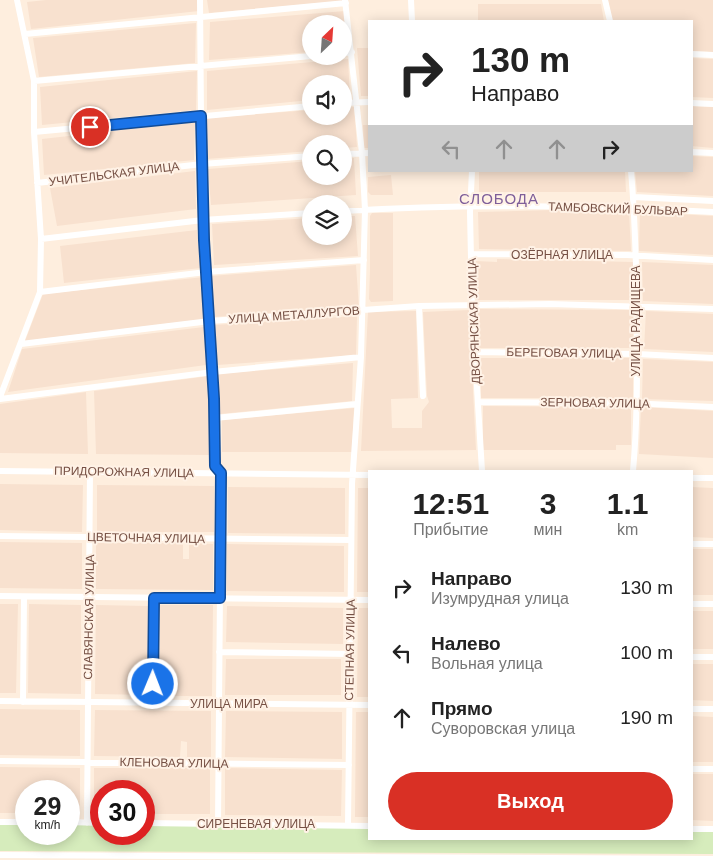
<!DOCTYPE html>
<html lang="ru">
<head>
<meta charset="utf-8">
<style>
	:root { --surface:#fff; --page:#f6f6f6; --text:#222; --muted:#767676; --accent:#d93025 }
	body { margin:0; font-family:Arial,sans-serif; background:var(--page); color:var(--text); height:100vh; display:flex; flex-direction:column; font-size:19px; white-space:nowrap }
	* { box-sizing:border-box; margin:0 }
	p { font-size:16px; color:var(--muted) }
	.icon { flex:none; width:28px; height:28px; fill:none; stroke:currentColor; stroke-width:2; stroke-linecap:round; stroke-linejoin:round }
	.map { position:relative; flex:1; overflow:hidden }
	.side { position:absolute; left:368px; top:470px; width:325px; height:370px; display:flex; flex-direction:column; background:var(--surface); border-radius:0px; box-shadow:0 2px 12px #0003 }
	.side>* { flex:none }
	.banner { position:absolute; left:368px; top:20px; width:325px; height:152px; border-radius:0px; box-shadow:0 2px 12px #0003; background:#fff; color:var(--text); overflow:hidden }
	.needle { width:32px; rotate:25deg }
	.buttons { position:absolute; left:302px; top:15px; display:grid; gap:10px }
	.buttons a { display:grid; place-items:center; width:50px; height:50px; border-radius:50%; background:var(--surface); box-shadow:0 2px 12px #0003; font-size:25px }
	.speed { position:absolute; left:15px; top:780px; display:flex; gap:10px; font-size:25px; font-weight:700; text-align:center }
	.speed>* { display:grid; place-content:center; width:65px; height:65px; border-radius:50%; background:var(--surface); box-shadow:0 2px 12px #0003; line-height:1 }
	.speed small { font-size:12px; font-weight:400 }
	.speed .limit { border:8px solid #d22; background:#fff; color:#111 }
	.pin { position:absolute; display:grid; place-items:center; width:42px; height:42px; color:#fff; margin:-21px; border:2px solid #fff; border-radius:50%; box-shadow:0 1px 5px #0007 }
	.me { position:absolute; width:55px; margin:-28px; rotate:1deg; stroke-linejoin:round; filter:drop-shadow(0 0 4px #0008) }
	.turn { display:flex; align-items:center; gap:18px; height:105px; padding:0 20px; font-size:22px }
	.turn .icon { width:65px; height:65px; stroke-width:2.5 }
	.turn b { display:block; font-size:35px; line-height:42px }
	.lanes { display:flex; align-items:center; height:48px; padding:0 20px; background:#0003; justify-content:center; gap:25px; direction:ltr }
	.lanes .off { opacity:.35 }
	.eta { display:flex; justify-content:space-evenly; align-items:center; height:85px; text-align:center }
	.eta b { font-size:30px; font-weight:700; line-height:35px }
	.primary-button { display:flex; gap:10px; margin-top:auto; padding:10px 20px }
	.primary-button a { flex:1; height:58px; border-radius:30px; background:var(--accent); color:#fff; font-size:20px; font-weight:700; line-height:58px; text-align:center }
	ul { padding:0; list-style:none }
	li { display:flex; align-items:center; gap:15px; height:65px; padding:0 20px }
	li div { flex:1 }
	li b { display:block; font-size:19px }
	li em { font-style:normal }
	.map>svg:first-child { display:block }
</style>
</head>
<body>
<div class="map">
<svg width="713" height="860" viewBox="0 0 713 860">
	<rect width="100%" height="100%" fill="#feeede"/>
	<path fill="#f8e1cf" d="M46,0H198L199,11L31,29L27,2Z
		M207,0H342V1L209,13Z
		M608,0H713V52L691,51V21H612Z
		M478,4H601L604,21H478Z
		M345,11L349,49L344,50V24H311V52L209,60L210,22Z
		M196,23L195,63L39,77L33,38Z
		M357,48H369V96H361Z
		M691,58L713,59V98L691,97Z
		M348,59L350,97H344V84H311V100L207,110V71Z
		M197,71L196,110L42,125L40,87Z
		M691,106L713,107V148L691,146Z
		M354,107L357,147L344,148V144H311V151L206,159V118L311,110V116H344V108Z
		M195,122L194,160L44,175L42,139Z
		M363,125H369V148H364Z
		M691,156L713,157V196L637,192L635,171H691Z
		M354,158L356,195L211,205L208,169L311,161V176H344V159Z
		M195,171L196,209L57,226L50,188Z
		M479,171H625L626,192H479Z
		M391,175L393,195H371L368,192V177Z
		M553,210L629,212L631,251L479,249L478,212Z
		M640,212L713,216V255L639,251Z
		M372,213H393V301L371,302L369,299L370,271V216Z
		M344,216H355L358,256L214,265L212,224L311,218V236H344Z
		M197,230L201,268L64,283L60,246Z
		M497,259L633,262V300H476V261L497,262Z
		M642,262L713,265V304L643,301Z
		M356,265L359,308L213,317L211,276Z
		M204,277L206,319L25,341L43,294Z
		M478,309L633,310V348H478Z
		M469,310L476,450L361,451L368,312L416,311L418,398L391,399L392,428H422V411L429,402L427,396L423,312Z
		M646,311L713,314V352L644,349Z
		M357,316L356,355L217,365L214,325Z
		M204,327L206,365L8,392L22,349Z
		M481,358H633V398H481Z
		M643,359L713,362V401L642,399Z
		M353,363L352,401L220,414L215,374Z
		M209,376L211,455L96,454L94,391Z
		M86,392L88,454L0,453V404Z
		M483,406L631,407V445H616V450H483Z
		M641,407L713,411V458L639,454Z
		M354,408L352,452H222V420Z
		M0,484L83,485L82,532L0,530Z
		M97,485L214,486V532H97Z
		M228,487L345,488V534L228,533Z
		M691,487L713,488V538L691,537Z
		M358,488H369V592H357Z
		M0,542L82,543V589L0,588Z
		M96,543H183V559H189V543L213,544V590L96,589Z
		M227,544L344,546V592L227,591Z
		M691,549H713V595H691Z
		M0,604H18L16,693H0Z
		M29,604L81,605V694L28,693Z
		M96,605L148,606V695L95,694Z
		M160,605H213L212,696H159Z
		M227,606L343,608V644L226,642Z
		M358,608H369V697H357Z
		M691,611H713V649H691Z
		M226,659H341V695H225Z
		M691,664H713V701L691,700Z
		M0,709L80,710V756L0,755Z
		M95,710L211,711V757H187V742L181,741L180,757L94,756Z
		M226,711L342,712V759L225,757Z
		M356,712H369V817H355Z
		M691,716L713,717V762H691Z
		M0,767L80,768V813H69V791H26V813H0Z
		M94,768H210V814H144V791H101V814H94Z
		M225,768L342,770L341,816L225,815Z
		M691,774H713V821L691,820Z"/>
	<path fill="#d6ecbc" d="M0,824H26V834H69V825H101V834H144V825L369,828V839H691V831L713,832V854L0,851Z"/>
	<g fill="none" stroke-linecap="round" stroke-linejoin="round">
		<path stroke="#fff" stroke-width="6" d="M200,0L201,116L203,220L214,399L215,466L221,473L218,825
			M345,0L362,153L365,210L361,357L352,484L348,825
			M411,0L412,21
			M605,0L610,21
			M25,34L346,3
			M344,53L352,52
			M691,54L713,55
			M34,81L311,56
			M344,103L369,102
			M691,103L713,104
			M34,132L311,106
			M691,152L713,153
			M344,154L369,153
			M472,171L470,212L472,305L482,471
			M631,171C635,215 636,260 637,304C637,360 638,416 633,471
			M37,183L202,164L311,156
			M634,197L713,201
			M344,211C467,203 590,206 713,212
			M41,239L203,220L311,213
			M471,254L627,255L713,260
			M40,292L206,272L364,260
			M21,344L210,321L419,306
			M474,352L637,354L713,358
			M423,396L419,306L550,304L713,309
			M0,397L40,292L41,239L34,132V81L17,0
			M0,399L213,372L361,357
			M478,402L629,403L713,407
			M215,418L357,404
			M0,471L369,475
			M691,478H713
			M0,536L351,540
			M691,544H713
			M0,596L369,600
			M691,604H713
			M219,652L350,654
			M691,657H713
			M0,701L369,705
			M23,702L24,597
			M153,703L154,598
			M691,709H713
			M0,761L349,765
			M691,769H713
			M0,822H26
			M69,822L101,823
			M87,823L90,472
			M144,823L369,826
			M691,829H713
			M0,855L713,859"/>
	</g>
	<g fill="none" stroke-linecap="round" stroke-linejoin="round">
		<g stroke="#114b97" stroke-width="12">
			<path id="route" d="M90,127L201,116L204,240L214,399L215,466L221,473L220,598H154L153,684"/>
		</g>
		<use href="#route" stroke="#1a73e8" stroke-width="9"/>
	</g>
	<g text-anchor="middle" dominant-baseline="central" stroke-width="4" stroke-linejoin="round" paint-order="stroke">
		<g font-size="12" fill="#765044" stroke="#fff2e6">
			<text transform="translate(114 174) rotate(-7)">УЧИТЕЛЬСКАЯ УЛИЦА</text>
			<text transform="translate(618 209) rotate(2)">ТАМБОВСКИЙ БУЛЬВАР</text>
			<text x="562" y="255">ОЗЁРНАЯ УЛИЦА</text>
			<text transform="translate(294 315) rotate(-4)">УЛИЦА МЕТАЛЛУРГОВ</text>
			<text transform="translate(474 321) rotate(-92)">ДВОРЯНСКАЯ УЛИЦА</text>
			<text transform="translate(636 321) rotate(-90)">УЛИЦА РАДИЩЕВА</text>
			<text transform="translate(564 353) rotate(1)">БЕРЕГОВАЯ УЛИЦА</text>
			<text transform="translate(595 403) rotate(1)">ЗЕРНОВАЯ УЛИЦА</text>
			<text transform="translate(124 472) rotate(1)">ПРИДОРОЖНАЯ УЛИЦА</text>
			<text transform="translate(146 538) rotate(1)">ЦВЕТОЧНАЯ УЛИЦА</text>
			<text transform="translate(89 617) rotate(-89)">СЛАВЯНСКАЯ УЛИЦА</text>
			<text transform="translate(350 650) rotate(-89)">СТЕПНАЯ УЛИЦА</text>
			<text x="229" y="704">УЛИЦА МИРА</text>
			<text transform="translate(174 763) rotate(1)">КЛЕНОВАЯ УЛИЦА</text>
			<text x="256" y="824">СИРЕНЕВАЯ УЛИЦА</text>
		</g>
		<g font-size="15" letter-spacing="1" fill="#7f5f9a" stroke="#fff2e6">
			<text x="499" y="198">СЛОБОДА</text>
		</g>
	</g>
</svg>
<div class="buttons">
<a><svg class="needle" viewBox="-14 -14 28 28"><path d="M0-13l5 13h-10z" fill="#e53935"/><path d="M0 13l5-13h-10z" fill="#767676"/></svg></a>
<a><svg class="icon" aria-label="sound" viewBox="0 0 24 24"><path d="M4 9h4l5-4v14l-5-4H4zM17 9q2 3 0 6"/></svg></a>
<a><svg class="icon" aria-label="search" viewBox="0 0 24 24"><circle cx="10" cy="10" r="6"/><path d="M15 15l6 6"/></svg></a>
<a><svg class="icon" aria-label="layers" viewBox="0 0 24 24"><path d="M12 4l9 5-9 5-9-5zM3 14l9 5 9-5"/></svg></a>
</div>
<div class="speed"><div>29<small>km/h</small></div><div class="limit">30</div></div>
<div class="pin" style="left:90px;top:127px;background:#d93025"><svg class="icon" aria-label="arrive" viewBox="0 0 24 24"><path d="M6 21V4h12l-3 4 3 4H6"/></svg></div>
<svg class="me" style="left:153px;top:684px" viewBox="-20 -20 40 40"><circle r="17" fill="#1a73e8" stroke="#fff" stroke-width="3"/><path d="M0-11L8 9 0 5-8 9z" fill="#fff"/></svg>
<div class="banner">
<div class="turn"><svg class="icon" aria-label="right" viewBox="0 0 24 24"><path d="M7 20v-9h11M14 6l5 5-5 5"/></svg><div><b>130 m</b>Направо</div></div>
<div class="lanes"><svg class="icon off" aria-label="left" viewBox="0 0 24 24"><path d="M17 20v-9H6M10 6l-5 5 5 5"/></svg><svg class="icon off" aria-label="ahead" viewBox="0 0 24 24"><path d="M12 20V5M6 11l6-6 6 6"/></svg><svg class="icon off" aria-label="ahead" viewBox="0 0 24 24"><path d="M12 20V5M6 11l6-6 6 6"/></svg><svg class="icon" aria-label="right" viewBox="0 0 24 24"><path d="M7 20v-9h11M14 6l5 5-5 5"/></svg></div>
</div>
<section class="side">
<div class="eta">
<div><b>12:51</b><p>Прибытие</p></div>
<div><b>3</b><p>мин</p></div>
<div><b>1.1</b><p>km</p></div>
</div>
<ul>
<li><svg class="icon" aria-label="right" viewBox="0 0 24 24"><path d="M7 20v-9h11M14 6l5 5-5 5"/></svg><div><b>Направо</b><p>Изумрудная улица</p></div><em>130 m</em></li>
<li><svg class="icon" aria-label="left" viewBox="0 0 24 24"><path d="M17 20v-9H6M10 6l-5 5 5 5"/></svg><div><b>Налево</b><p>Вольная улица</p></div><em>100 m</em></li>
<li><svg class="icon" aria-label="ahead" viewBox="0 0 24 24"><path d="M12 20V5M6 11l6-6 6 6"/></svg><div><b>Прямо</b><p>Суворовская улица</p></div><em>190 m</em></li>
</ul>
<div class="primary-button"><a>Выход</a></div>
</section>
</div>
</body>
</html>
